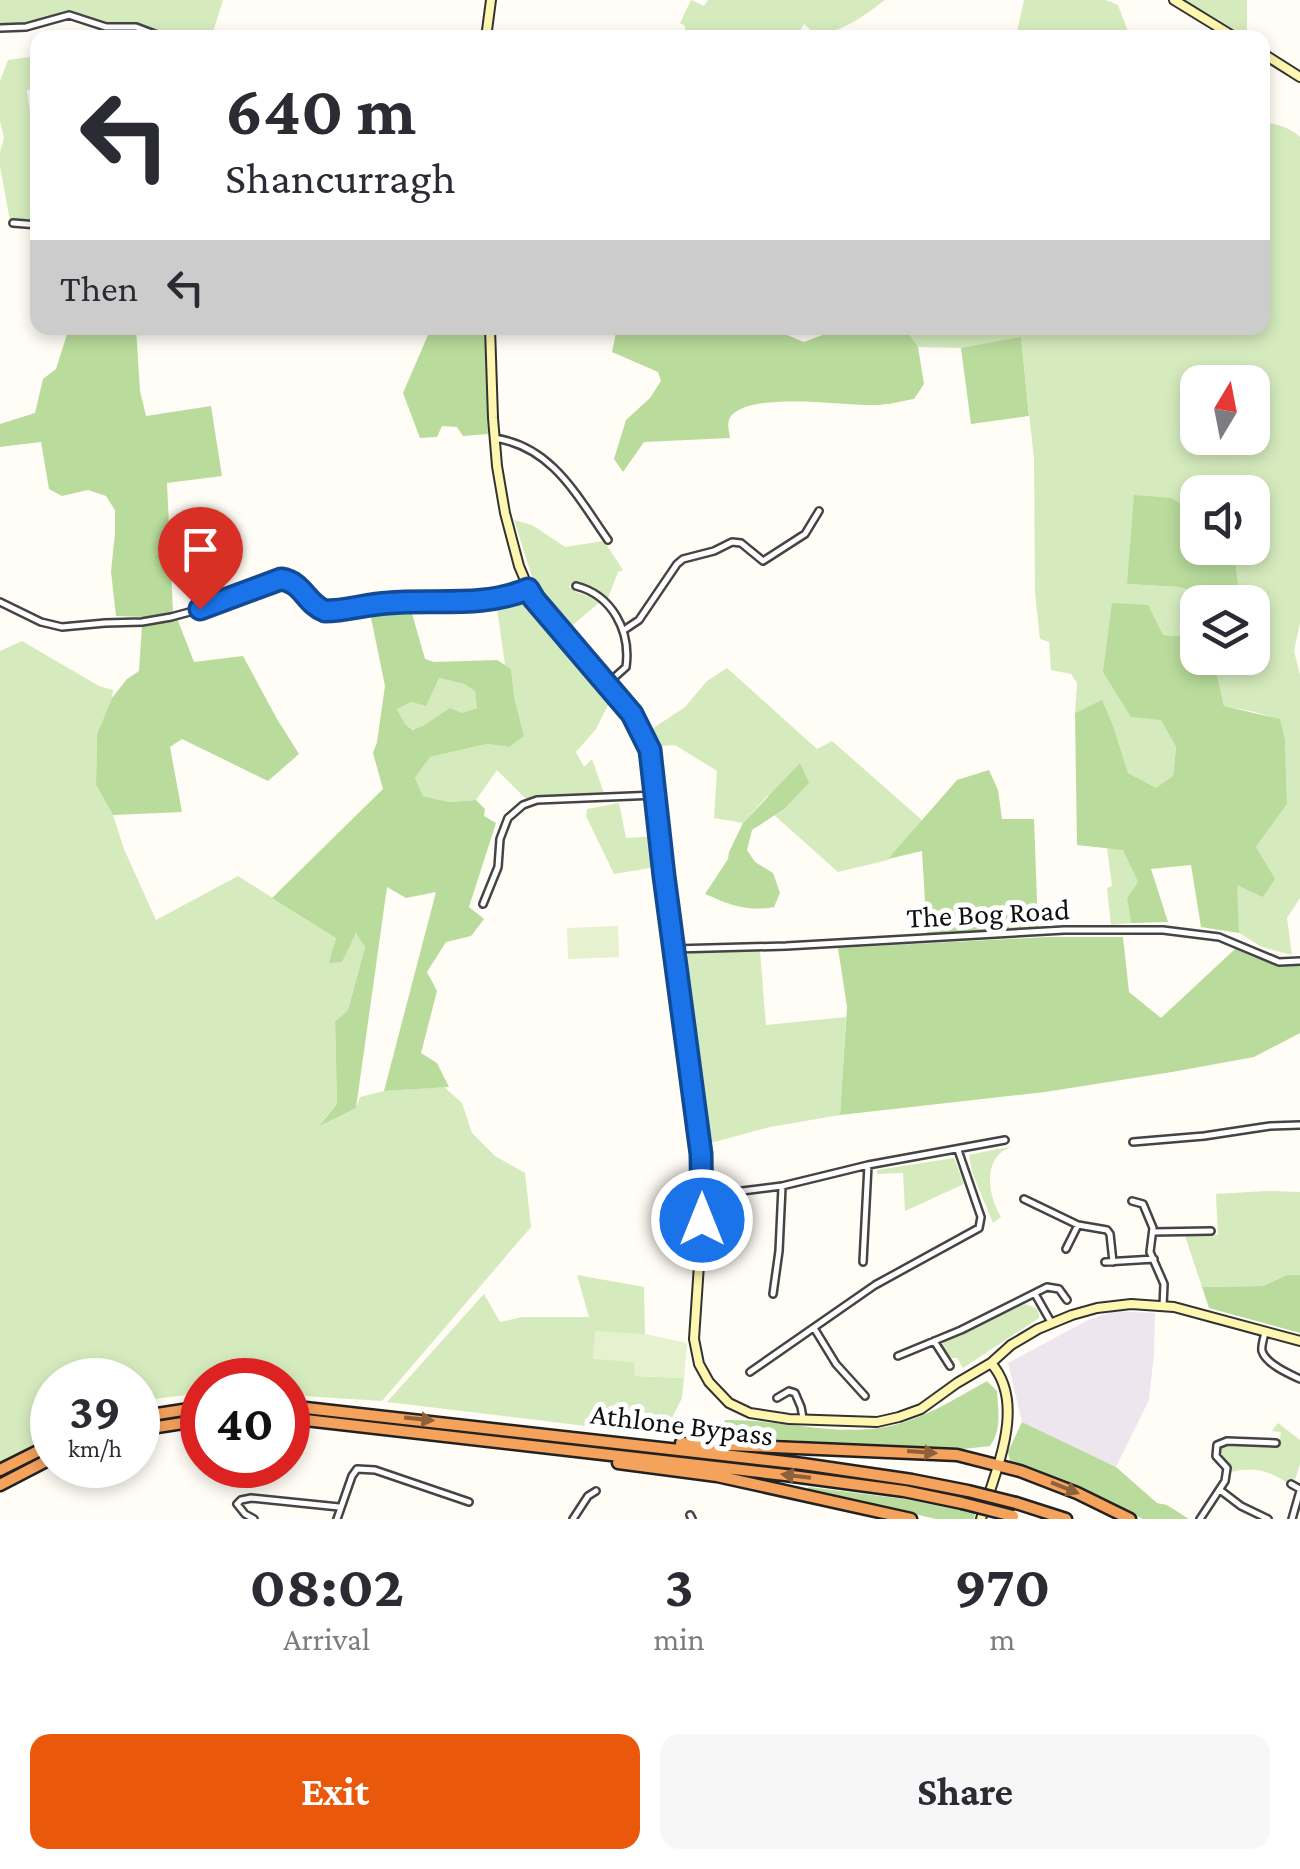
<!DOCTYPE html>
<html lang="en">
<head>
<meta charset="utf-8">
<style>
	:root { --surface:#fff; --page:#f7f7f7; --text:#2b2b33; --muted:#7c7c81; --accent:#ea580c }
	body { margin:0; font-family:"Crimson Pro",serif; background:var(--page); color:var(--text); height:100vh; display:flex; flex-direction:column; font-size:38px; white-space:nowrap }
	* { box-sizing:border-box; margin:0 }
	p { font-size:32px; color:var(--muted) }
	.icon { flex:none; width:55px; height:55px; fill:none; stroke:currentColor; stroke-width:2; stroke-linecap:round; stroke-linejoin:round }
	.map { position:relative; height:1519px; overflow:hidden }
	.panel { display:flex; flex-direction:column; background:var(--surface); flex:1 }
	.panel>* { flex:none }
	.hud { position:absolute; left:30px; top:30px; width:1240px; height:305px; border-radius:20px; box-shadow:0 5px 15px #0003; background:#fff; color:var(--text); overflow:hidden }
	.needle { width:65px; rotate:10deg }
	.controls { position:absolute; left:1180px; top:365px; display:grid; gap:20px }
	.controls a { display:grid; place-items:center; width:90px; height:90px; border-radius:20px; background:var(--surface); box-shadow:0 5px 15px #0003; font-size:50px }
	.speed { position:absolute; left:30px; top:1358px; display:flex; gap:20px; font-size:50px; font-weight:700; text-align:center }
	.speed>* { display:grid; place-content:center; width:130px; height:130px; border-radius:50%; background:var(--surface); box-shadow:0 5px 15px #0003; line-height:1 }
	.speed small { font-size:25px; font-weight:400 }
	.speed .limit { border:15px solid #d22; background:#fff; color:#111 }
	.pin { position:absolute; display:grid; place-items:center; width:85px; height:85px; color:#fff; margin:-102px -42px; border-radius:50% 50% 50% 0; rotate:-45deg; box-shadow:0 0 10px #0007 }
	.pin .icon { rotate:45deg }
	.me { position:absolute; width:110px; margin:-55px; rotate:0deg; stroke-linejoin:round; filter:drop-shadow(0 0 8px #0008) }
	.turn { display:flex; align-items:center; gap:35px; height:210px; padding:0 30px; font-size:45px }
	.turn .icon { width:130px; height:130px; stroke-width:2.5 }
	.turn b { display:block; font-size:70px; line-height:85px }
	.then { display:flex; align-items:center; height:95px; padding:0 30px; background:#0003; gap:20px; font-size:38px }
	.eta { display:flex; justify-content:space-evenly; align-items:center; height:170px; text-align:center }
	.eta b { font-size:60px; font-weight:700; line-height:70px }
	.primary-button { display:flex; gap:20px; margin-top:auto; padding:20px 30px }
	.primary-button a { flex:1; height:115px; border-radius:20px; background:var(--accent); color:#fff; font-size:40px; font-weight:700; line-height:115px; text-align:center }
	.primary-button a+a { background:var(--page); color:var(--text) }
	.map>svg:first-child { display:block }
</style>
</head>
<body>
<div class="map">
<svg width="1300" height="1519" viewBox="0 0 1300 1519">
	<rect width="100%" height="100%" fill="#fffdf5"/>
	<path fill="#eee6ef" d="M1115,1311L1155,1313L1154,1354L1149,1400L1116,1467L1022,1422L1008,1363L1088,1320Z"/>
	<path fill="#d5ebbd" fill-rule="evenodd" d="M0,0H223L211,38L174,37L155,29L138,25L102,24L71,14L20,25H0Z
		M691,0L704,6L708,0H885C864,16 842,32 816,35L804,24L796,37H686L685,26L680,23Z
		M1024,0H1106L1118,5L1130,37H1016Z
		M1184,0H1247V37H1244Z
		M37,56V83L27,91L31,119L37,123V223L10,221L0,166V152L4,138L0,121V81L8,60Z
		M1263,122C1276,124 1290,127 1300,137V623L1294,651L1300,675V898L1287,918L1292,955L1262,947L1239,933L1236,885L1256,847L1287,804L1285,739L1280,720L1255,712L1224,706L1213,658H1252V602H1198L1197,637L1163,635L1161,719L1176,747L1173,776L1156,789L1128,773L1114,728L1101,701L1075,713L1077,683L1071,674L1051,670L1049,642L1040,639L1035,592L1034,459L1021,338L961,348L918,347L905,328H1262ZM1198,382H1252V438H1198ZM1198,492H1252V548H1229L1234,554L1212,597L1179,587L1127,584L1172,498L1197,514Z
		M514,520L532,525L565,547L604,541L623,570L618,572L608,598L592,586L572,582L569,587L576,592L601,601L567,630L535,586Z
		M522,602L609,703L596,729L576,752L584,767L592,759L604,793L536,797L528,801L497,770L476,800L449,802L423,796L415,778L430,757L487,744L509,747L515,702L511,669L505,665L497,609L490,605Z
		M22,641L99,686L113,690L112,698L97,734L96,785L113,815L124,849L156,920L238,876L336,938L330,963L357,933L365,947L348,1010L335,1023L337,1104L321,1123L356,1108L360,1097L384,1091L444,1087L462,1103L472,1133L495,1156L525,1173L531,1227L382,1401L288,1395V1380H202V1393L138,1401V1380H52V1435L0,1467V651Z
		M727,668L817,749L832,741L923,821L888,860L838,872L774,815L784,809L767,796L743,823L714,818L717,771L675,745L661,746L652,729L685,707L707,681Z
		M439,678L464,684L476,691L477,708L414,730L405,724L397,709L413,702Z
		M619,803L626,838L656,836V867L614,874L586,816L587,809Z
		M1107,847L1123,849L1138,882L1127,898L1131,923L1111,925L1107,888L1112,886Z
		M760,951L766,1025L846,1017L840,1115L770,1127L707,1144L683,961L690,952Z
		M1013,1146C982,1156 987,1194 1001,1217L993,1223L972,1172L969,1155Z
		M954,1158L964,1184L905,1211L903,1173L877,1174V1170Z
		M1266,1191L1300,1192V1275H1287L1263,1286L1202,1287L1185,1236L1218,1235L1216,1194Z
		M577,1275L644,1287L645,1334H637L635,1376L684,1378L682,1398L665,1432L586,1426L387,1402L484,1294L500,1322L522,1317H589Z
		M1025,1304C1033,1307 1040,1307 1039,1318L963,1368L957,1358H949L940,1346L946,1340Z
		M1278,1423L1300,1440V1464L1295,1480L1291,1479L1289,1484C1270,1471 1254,1466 1231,1472L1220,1453L1221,1446L1228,1444L1279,1447L1281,1432L1272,1431Z"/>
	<path fill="#b9dc9c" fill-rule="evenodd" d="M69,328H136L140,391L146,416L211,406L222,476L167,483L173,612L145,617L116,616L111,572L115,533V510L106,496L88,490L62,496L49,489L41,442L0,447V424L35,413L43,379L56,369Z
		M431,328H485L488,434L463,436L457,427L442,426L437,437L420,438L403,393Z
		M617,328H683L687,332L698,328H770L804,342L841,328H905L918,347L924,384L914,399C902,401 888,405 876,405C844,406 751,391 731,416C726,423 729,430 730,438L644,442L623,472L614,459L626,420L650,398L661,381L658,372L612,352Z
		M1021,337L1029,416L971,424L961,348Z
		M1134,495L1172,498L1197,514L1198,548H1229L1234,554L1238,585L1231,598L1212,597L1179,587L1127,584Z
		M1112,603L1148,605L1163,635L1197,637L1198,658H1213L1224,706L1280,719L1285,739L1287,804L1256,847L1275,879L1263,897L1237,885L1239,933L1201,927L1191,865L1151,869L1168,922L1131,923L1127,898L1138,882L1123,850L1077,845L1075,713L1102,700L1114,728L1128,773L1156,788L1173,776L1176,747L1161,720L1131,717L1103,672Z
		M411,610L425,659L434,662L497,660L511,669L515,702L524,736L509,747L487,744L430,757L415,778L423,796L449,802L476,800L485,809L484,816L496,823L469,907L484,919L471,936L446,942L427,972L437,991L421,1053L437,1063L449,1087L384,1091L436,892L406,898L387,887L356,1108L319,1126L337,1104L335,1022L348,1010L365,947L356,933L342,962L329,963L336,938L272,898L383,789L373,753L377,742L385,686L370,613ZM439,678L464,684L475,691L477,708L462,713L450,708L423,726L413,730L405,724L397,709L412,702L426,706Z
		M177,618L194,662L243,656L277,719L299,754L268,781L182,739L170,747L182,812L113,815L96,785L97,734L112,698L127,679L139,671L142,625Z
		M800,763L809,783L784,809L752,830L747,850L755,862L773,873L780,893L774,907C746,912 731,905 705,894L728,859L729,852L743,823Z
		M989,770L998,790L1002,819H1034L1038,928L927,935L922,851L888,859L957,780Z
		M1047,937H1123L1129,992L1161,1018L1235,949L1274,965H1300V1033L1254,1057L1172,1072L1045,1092L840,1115L847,1007L838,948Z
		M1287,1275H1300V1333L1209,1308L1202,1287L1263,1286Z
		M987,1381L997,1391C998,1410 1002,1430 990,1446L955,1450L718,1436L725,1420C777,1419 828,1435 880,1428C917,1423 955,1399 987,1381Z
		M1022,1422L1116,1467L1157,1503L1167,1505L1189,1519H1143L1076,1487L1010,1461L1008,1452Z
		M809,1487L904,1499L975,1513L974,1519H936L807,1489Z"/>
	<path fill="#e6f2cf" d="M618,926L619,957L568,959L567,928Z
		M595,1331L645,1334L687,1343L684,1378L635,1376L634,1362L593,1359Z"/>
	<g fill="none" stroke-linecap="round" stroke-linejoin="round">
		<g stroke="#444" stroke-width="10">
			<path id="street" d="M0,28L26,27L69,15L106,27H136L165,38
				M13,223L38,225
				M494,438C552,446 577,496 608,540
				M576,586C612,595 631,631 626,667L607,684
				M0,602L41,622L62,627L105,623L142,622L171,617L208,607L281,579L295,583L316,607L328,611L387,603L494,599L528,589
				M624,630L639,620L677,564L683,559L714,551L732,542L741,543L763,561L805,534L819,511
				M483,904L498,867L500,839L508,818L523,805L537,800L656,795
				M674,949L786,946L1064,930H1163L1219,937L1279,962L1300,961
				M1133,1142L1204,1136L1270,1126L1300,1125
				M702,1196L782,1186L868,1165L1005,1140
				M1024,1199L1078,1225L1107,1230L1110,1234L1113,1262
				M1132,1201L1143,1204L1153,1228L1150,1252L1164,1284L1163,1306
				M1153,1232L1211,1231
				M1066,1249L1078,1225
				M863,1262L868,1165
				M1105,1262L1154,1259
				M773,1294L779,1251L782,1187
				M1035,1294L1051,1322
				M814,1328L836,1364L865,1396
				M1265,1333C1264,1337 1261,1346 1262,1351C1266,1364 1289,1374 1300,1379
				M934,1341L950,1366
				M898,1356L961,1330L1047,1287L1059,1289L1067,1300
				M750,1372L875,1285L979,1228L981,1217L958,1150
				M777,1398L789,1391L795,1393L801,1407L803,1418
				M1291,1484L1300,1489
				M1220,1490L1241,1506L1268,1519
				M690,1515L692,1519
				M254,1519L245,1514L237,1504L241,1500L251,1498L339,1507
				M337,1519L352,1476L357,1469L375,1470L469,1502
				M573,1519L588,1496L596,1491
				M1200,1519L1225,1481L1227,1468L1216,1456L1217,1445L1227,1441L1276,1443
				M1292,1519L1300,1491"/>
		</g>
		<g stroke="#333" stroke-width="12">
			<path id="secondary" d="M1174,0L1236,38
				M486,38L491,0
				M1262,53L1300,77
				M490,328L493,418L497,466L505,513L519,566L533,599L632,715L651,750L664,876L701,1154L702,1220L694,1339L699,1364L709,1382L729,1403L750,1413L789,1419L877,1422L899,1417L921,1409L957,1383L991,1363L1011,1345L1038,1329L1072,1315L1097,1308L1131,1304L1174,1307L1300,1341
				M981,1519C994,1473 1028,1405 991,1363"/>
		</g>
		<g stroke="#222" stroke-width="15">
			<path id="highway" d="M288,1406L803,1464L912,1480L968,1491
				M138,1417L202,1407
				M288,1418L785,1475L904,1491L962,1503
				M138,1430L202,1420
				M681,1443L957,1455L1020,1471L1077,1493L1130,1519
				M618,1463L717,1476L911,1519
				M0,1470L52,1444
				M0,1485L52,1458
				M1016,1503L1066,1519"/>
		</g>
		<use href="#street" stroke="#fff" stroke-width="5"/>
		<use href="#secondary" stroke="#fff6b0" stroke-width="8"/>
		<use href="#highway" stroke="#f5a25d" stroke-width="10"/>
		<g stroke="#222" stroke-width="15" stroke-linecap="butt">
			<path id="highway-bridge" d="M968,1491L1016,1503
				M962,1503L1013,1516"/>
		</g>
		<use href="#highway-bridge" stroke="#f5a25d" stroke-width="10"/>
	</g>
	<defs><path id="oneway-solid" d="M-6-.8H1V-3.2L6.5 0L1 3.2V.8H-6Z" transform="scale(2.5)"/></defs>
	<g fill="#8e613b">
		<use href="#oneway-solid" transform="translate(419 1419) rotate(6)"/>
		<use href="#oneway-solid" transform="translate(922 1452) rotate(4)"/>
		<use href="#oneway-solid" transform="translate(796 1476) rotate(-173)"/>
		<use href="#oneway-solid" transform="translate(1065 1488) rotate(22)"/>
	</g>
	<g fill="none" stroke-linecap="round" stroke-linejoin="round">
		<g stroke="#114b97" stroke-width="25">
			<path id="route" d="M200,609L281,579C303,582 306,604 325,611C346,611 367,604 388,603C434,599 484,608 528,589L534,599L632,714L650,750L664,876L701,1154L702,1220"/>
		</g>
		<use href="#route" stroke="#1a73e8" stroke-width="18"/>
	</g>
	<g text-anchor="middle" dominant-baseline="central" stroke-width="10" stroke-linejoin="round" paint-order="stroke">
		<g font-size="30" fill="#111" stroke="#fff">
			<text transform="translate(988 913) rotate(-3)">The Bog Road</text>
			<text transform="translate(682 1424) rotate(7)">Athlone Bypass</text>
		</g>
	</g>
</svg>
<div class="controls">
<a><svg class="needle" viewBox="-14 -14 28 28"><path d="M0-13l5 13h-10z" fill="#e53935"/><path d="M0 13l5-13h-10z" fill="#7c7c81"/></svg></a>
<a><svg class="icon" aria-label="sound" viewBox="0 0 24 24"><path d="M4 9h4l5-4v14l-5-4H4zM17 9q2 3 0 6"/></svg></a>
<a><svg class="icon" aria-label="layers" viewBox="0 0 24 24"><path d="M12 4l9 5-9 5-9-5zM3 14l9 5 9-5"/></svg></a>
</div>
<div class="speed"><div>39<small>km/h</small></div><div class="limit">40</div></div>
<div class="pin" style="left:200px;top:609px;background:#d93025"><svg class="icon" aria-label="arrive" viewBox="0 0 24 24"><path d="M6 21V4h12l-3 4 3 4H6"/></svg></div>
<svg class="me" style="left:702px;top:1220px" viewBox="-20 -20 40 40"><circle r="17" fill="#1a73e8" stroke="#fff" stroke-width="3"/><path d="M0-11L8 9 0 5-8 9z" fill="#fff"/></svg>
<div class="hud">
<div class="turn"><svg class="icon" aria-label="left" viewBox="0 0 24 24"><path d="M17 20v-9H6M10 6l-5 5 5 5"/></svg><div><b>640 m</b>Shancurragh</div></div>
<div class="then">Then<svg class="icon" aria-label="left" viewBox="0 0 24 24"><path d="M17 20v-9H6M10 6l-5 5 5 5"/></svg></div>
</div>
</div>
<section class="panel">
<div class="eta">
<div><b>08:02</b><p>Arrival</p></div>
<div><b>3</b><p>min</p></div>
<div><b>970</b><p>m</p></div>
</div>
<div class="primary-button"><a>Exit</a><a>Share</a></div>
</section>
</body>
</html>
